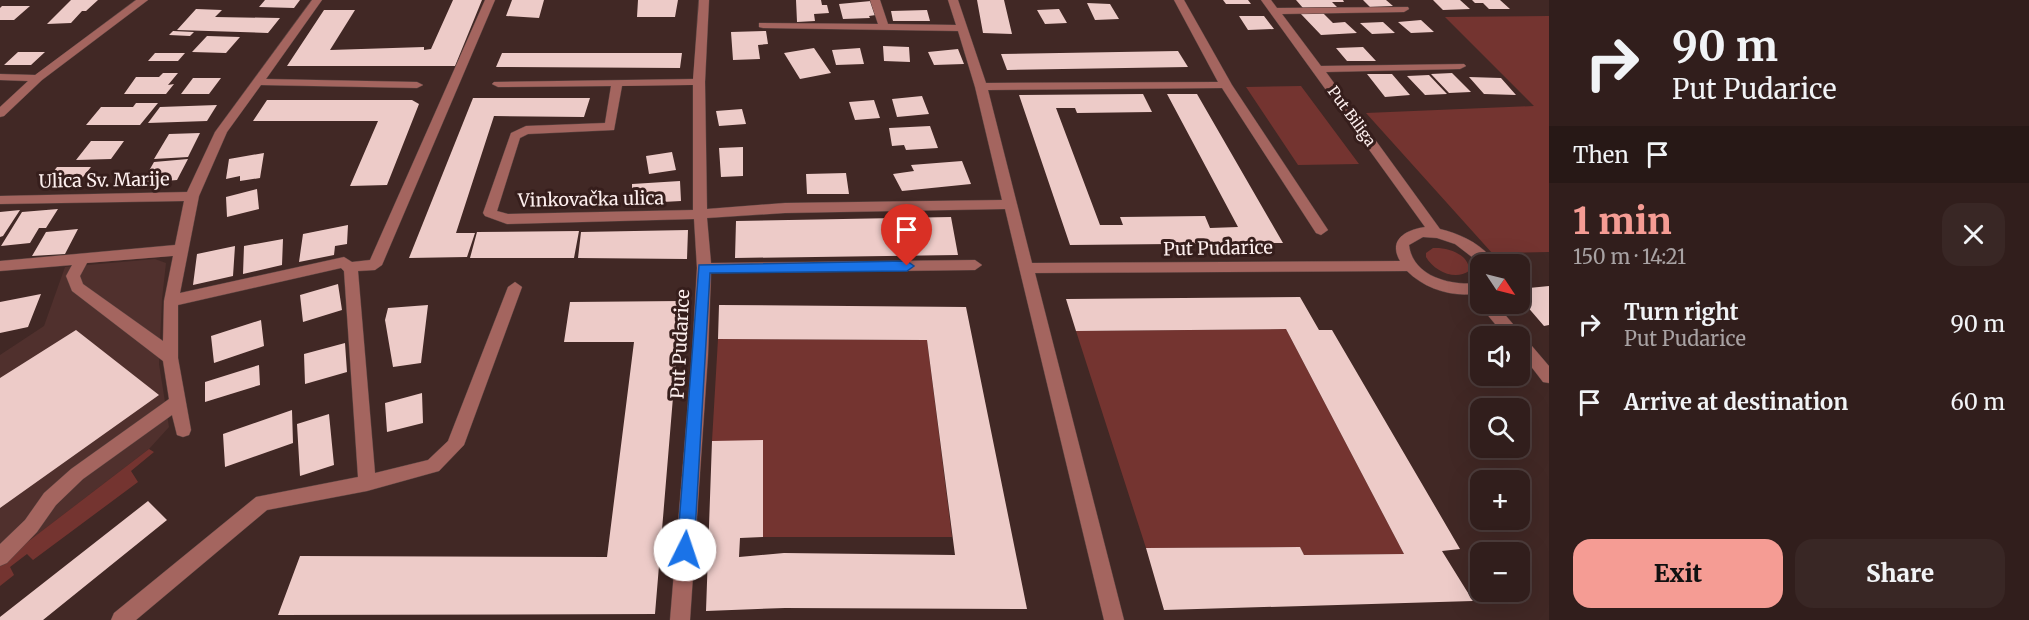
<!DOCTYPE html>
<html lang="en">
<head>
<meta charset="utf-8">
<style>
	:root { --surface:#311e1c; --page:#392725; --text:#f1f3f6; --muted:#a8a2a3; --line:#4c3c3b; --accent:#f59c94 }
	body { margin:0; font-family:Merriweather,serif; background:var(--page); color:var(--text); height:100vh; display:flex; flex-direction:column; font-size:22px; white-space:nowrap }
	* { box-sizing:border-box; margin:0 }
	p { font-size:20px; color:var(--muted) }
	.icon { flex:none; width:33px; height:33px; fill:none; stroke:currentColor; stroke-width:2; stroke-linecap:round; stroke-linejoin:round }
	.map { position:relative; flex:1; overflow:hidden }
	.side { display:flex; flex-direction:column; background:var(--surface); width:480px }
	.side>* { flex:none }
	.top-card { background:#311e1c; color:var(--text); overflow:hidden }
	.needle { width:39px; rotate:125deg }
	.buttons { position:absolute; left:1470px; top:254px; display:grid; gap:12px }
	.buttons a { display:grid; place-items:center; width:60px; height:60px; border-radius:12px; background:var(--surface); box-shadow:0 6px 24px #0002,0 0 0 2px var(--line); font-size:30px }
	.pin { position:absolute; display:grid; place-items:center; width:51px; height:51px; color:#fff; margin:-62px -26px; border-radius:50% 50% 50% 0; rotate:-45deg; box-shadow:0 0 6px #0007 }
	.pin .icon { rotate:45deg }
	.me { position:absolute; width:66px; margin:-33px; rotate:4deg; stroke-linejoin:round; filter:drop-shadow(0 0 4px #0008) }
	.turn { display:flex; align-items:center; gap:21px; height:126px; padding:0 24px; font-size:27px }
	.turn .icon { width:78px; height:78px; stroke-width:2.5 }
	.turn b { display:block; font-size:42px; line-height:51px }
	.then { display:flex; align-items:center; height:57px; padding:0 24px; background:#0003; gap:12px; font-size:22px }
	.round { display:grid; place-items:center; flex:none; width:63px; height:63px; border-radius:18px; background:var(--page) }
	.summary { display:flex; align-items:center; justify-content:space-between; height:102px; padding:0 24px }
	h1 { font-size:36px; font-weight:800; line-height:45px; color:var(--accent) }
	.action { display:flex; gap:12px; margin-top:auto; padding:12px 24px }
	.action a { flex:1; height:69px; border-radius:18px; background:var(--accent); color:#111; font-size:24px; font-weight:800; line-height:69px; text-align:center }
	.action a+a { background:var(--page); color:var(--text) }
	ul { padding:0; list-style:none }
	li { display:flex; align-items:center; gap:18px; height:78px; padding:0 24px }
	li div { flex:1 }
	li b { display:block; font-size:22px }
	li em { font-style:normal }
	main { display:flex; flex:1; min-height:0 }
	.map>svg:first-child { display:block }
</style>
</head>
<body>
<main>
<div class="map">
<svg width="1549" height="620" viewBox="0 0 1549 620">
	<rect width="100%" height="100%" fill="#412825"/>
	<path fill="#50302d" d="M155,259L166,263L162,299L159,364L169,427L149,449L0,563V355L44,326L65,267Z"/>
	<path fill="#743430" d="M1549,16V252L1492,253L1366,113L1534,106L1445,17Z
		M1301,86L1359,164L1298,165L1246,87Z
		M1433,248C1447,247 1470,254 1469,271C1455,281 1434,271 1426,257V253Z
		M1286,329L1404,554L1304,555L1300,547L1146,548L1076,331Z
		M718,339L927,340L952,537H763V441H712Z
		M149,449L154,452L131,471L138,482L33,560L27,554L10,567L14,575L0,586V563Z"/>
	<path fill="#edcbc8" d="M71,0H98L86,11H82L71,23L47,24Z
		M265,0H300L294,8L259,7Z
		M453,0H482L455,66H287L324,10H355L330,50L424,47V50L431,49Z
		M512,0H544L539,18L506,16Z
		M638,0H678L675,17H637Z
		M796,0H821L822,5H827L829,13L814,14L815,21L797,22Z
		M977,0H1004L1012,34L983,33Z
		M1223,0H1248L1251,4H1226Z
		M1296,0H1343L1344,2H1332L1337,7L1303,8Z
		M1363,0H1386L1393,6L1370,7Z
		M1433,0H1460L1470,9L1443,10Z
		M1472,0H1500L1510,9H1489L1483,3H1475Z
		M871,1L876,15L869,16L870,18L843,19L839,4Z
		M1087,3L1110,4L1119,19L1095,20Z
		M2,6H30L14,20H0V8Z
		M196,9L222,10L215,17L280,18L268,33L177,30Z
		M1059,9L1067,23L1045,24L1037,10Z
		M927,10L930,21H893L891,11Z
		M1300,13H1323L1333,23L1345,22L1357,33L1321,35Z
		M1239,16H1264L1274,29L1248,30Z
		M1421,20L1434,32L1411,33L1398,22Z
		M1383,22L1395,33L1372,34L1360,23Z
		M173,31L194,32L190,36L169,35Z
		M766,31L768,44L758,45L760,59L733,60L731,32Z
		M207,36L240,37L226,53L192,52Z
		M883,46L909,47L910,62L884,61Z
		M1363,47L1376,61H1347L1336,48Z
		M814,48L831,73L800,79L784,53Z
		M860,48L864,64L836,65L832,50Z
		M958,49L964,64L934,65L928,52Z
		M1178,51L1188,67L1007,70L1001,54Z
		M18,52H45L31,65H4Z
		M155,53H185L178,61H148Z
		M502,53H682L680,68L496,67Z
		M163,73H178L168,85L174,84L166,94H124L136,77H159Z
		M1452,73L1471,92L1449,93L1431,74Z
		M1367,74H1392L1410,95L1385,97Z
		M1429,75L1447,94L1425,95L1407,76Z
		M1469,77L1501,78L1516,95L1484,94Z
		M193,78H221L209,94H181Z
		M1143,94L1152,112L1077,113L1075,108H1056L1100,225H1123L1120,217L1205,216L1210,228L1238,227L1167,94H1197L1283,243L1070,245L1019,95Z
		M922,96L929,114L897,117L892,99Z
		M473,98H590L584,117L494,116L456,233H475L467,257L409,258Z
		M267,100H412L419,104L387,185L350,186L378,121H253Z
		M874,100L880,118L855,120L849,102Z
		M136,103H158L140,125H86L101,107H133Z
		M217,105L207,121L148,123L160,107Z
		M742,109L746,124L719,126L716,111Z
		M930,126L938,148L906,150L904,145L892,146L889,128Z
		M200,133L188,157L154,159L169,134Z
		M91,141H124L111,159L76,160Z
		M743,147V176L721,177L719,148Z
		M672,152L676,170L649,174L646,156Z
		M264,153L260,178L240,181V176L226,179L229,159Z
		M188,159L177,180L142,183L154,162Z
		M962,161L971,184L902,191L893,174L914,171L911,165Z
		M57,167H91L75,187H41Z
		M846,173L849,194H807L806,174Z
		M680,181L681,201L644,203V193H632V184Z
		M257,189L259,209L227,217L226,197Z
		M58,209L46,228H39L30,243L1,246L22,212Z
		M20,210L3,236L0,237V212Z
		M951,217L958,255L735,258L736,221Z
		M348,225L347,244L335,246L334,255L299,262L303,234Z
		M78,229L65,254L32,256L46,232Z
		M688,230L687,259L578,258L581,232Z
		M579,231L574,258H470L477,232Z
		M283,239L282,265L243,274L244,246Z
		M235,246L233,276L193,285L197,254Z
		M338,284L342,310L303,322L300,295Z
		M1549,286V325L1544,326L1520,298V289Z
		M41,294L28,327L0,333V302Z
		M1300,297L1319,330H1332L1460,549L1442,551L1473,601L1164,610L1146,548L1300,547L1304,555L1404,554L1286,329L1076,331L1066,299Z
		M681,301L655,614L278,615L300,556L607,557L634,342H564L570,302Z
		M428,305L421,363L393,367L385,320L388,308Z
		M719,305L966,307L1027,609L785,608L706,611L712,441L763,440V537L740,538L739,557L784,553L955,555L927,340L718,339Z
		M261,320L264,346L214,363L211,336Z
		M76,330L159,395L0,508V378Z
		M345,343L347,372L305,384L304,354Z
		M259,365L260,385L205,402V382Z
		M422,393L423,423L387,432L385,403Z
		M292,410L293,443L225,467L223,434Z
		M329,414L334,465L300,476L297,424Z
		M148,501L167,520L43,620H0V617Z"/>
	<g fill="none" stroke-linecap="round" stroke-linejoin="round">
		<g stroke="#5b4441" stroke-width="1">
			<path id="minor" d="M136,0H148L42,80L4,116L0,117V107L28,81L0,80V74L35,75Z
				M312,0H322L266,79L417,82L423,85L417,88L261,85L227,132L199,196L180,293L344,257L352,262L370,260L485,0H495L382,265L375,270L358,271L375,473L428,460L448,441L508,287L515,282L522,287L464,445L439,471L367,491L267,510L136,620H111L114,613L256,497L358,477L344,271L341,268L178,305V358L191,430L189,435L183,437L177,435L172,415L83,479L56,505L37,532L7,563L0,566V544L25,520L44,493L71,469L169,399L163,361L72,291L66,276L72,265L0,271V261L175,245L184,201L0,204V196L187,192L215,132ZM173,256L164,301L163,341L83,284L80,276L87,263Z
				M699,0H709L705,82L707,209L785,203L1002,200L975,87L958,31L763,28L759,27V23L878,24L870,0H880L888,24L956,25L948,0H958L986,83L1218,82L1174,0H1184L1232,85L1328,230L1321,235L1316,233L1222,88L988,90L1032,263L1400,261C1388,240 1405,230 1425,227L1261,0H1271L1277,8L1408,7L1409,9L1404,12L1282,14L1321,66L1464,64L1466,66L1460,69L1326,72L1440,229C1461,234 1484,245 1496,264H1481L1455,244L1437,238L1423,237L1409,245C1413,278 1453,286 1480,283V293C1455,298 1426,290 1407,271L1035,273L1124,620H1104L1005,209L785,213L707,218L711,263L975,260L982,265L975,270L711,273L708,355L690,620H670L692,355L697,268L694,219L507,224L485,216L483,213L511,133L526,126L605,123L611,86L498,87L492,84L494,82L693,79ZM693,85V210L508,214L497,211L520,138L528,134L614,130L622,86Z
				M1480,299V303H1495L1549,366V383L1543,382L1520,352V336H1505L1481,307L1479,303Z"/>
		</g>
		<use href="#minor" fill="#a4655f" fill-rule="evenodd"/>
	</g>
	<path fill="#1a73e8" stroke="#114b97" stroke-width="1.5" d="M907,261L914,266L907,271L710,273L694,550L691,556L685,559L679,556L677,550L699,265Z"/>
	<g text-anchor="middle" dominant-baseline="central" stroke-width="6" stroke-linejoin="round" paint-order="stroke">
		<g font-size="15" fill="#fdefee" stroke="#361e1c">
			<text transform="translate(1352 116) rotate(54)">Put Biliga</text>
		</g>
		<g font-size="18" fill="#fdefee" stroke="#361e1c">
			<text transform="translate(104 180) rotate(-1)">Ulica Sv. Marije</text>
			<text transform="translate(591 199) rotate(-1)">Vinkovačka ulica</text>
			<text transform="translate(1218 248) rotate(-1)">Put Pudarice</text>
			<text transform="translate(680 344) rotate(-87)">Put Pudarice</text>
		</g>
	</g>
</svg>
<div class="buttons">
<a><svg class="needle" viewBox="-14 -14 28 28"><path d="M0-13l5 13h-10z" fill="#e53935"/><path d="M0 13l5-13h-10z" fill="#a8a2a3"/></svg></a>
<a><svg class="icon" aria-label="sound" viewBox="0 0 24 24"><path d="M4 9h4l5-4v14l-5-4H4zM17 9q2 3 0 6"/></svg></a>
<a><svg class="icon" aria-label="search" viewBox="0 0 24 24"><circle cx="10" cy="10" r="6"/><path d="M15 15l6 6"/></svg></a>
<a>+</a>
<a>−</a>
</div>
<div class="pin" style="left:907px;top:266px;background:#d93025"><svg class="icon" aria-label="arrive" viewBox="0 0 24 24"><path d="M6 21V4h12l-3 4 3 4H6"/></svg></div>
<svg class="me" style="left:685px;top:550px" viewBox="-20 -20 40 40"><circle r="19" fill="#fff"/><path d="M0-13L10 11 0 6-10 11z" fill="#1a73e8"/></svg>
</div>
<section class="side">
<div class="top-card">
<div class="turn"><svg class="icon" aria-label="right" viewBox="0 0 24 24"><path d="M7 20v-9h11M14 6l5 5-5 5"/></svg><div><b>90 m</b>Put Pudarice</div></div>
<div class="then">Then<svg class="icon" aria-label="arrive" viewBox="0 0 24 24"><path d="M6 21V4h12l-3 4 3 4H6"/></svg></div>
</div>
<div class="summary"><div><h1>1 min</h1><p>150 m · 14:21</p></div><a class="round"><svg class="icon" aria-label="close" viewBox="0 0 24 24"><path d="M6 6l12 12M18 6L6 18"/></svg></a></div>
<ul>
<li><svg class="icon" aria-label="right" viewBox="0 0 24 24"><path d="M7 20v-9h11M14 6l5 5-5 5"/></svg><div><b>Turn right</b><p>Put Pudarice</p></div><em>90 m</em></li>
<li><svg class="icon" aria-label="arrive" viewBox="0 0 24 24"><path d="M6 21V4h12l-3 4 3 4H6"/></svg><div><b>Arrive at destination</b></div><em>60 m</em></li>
</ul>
<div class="action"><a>Exit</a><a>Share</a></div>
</section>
</main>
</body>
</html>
